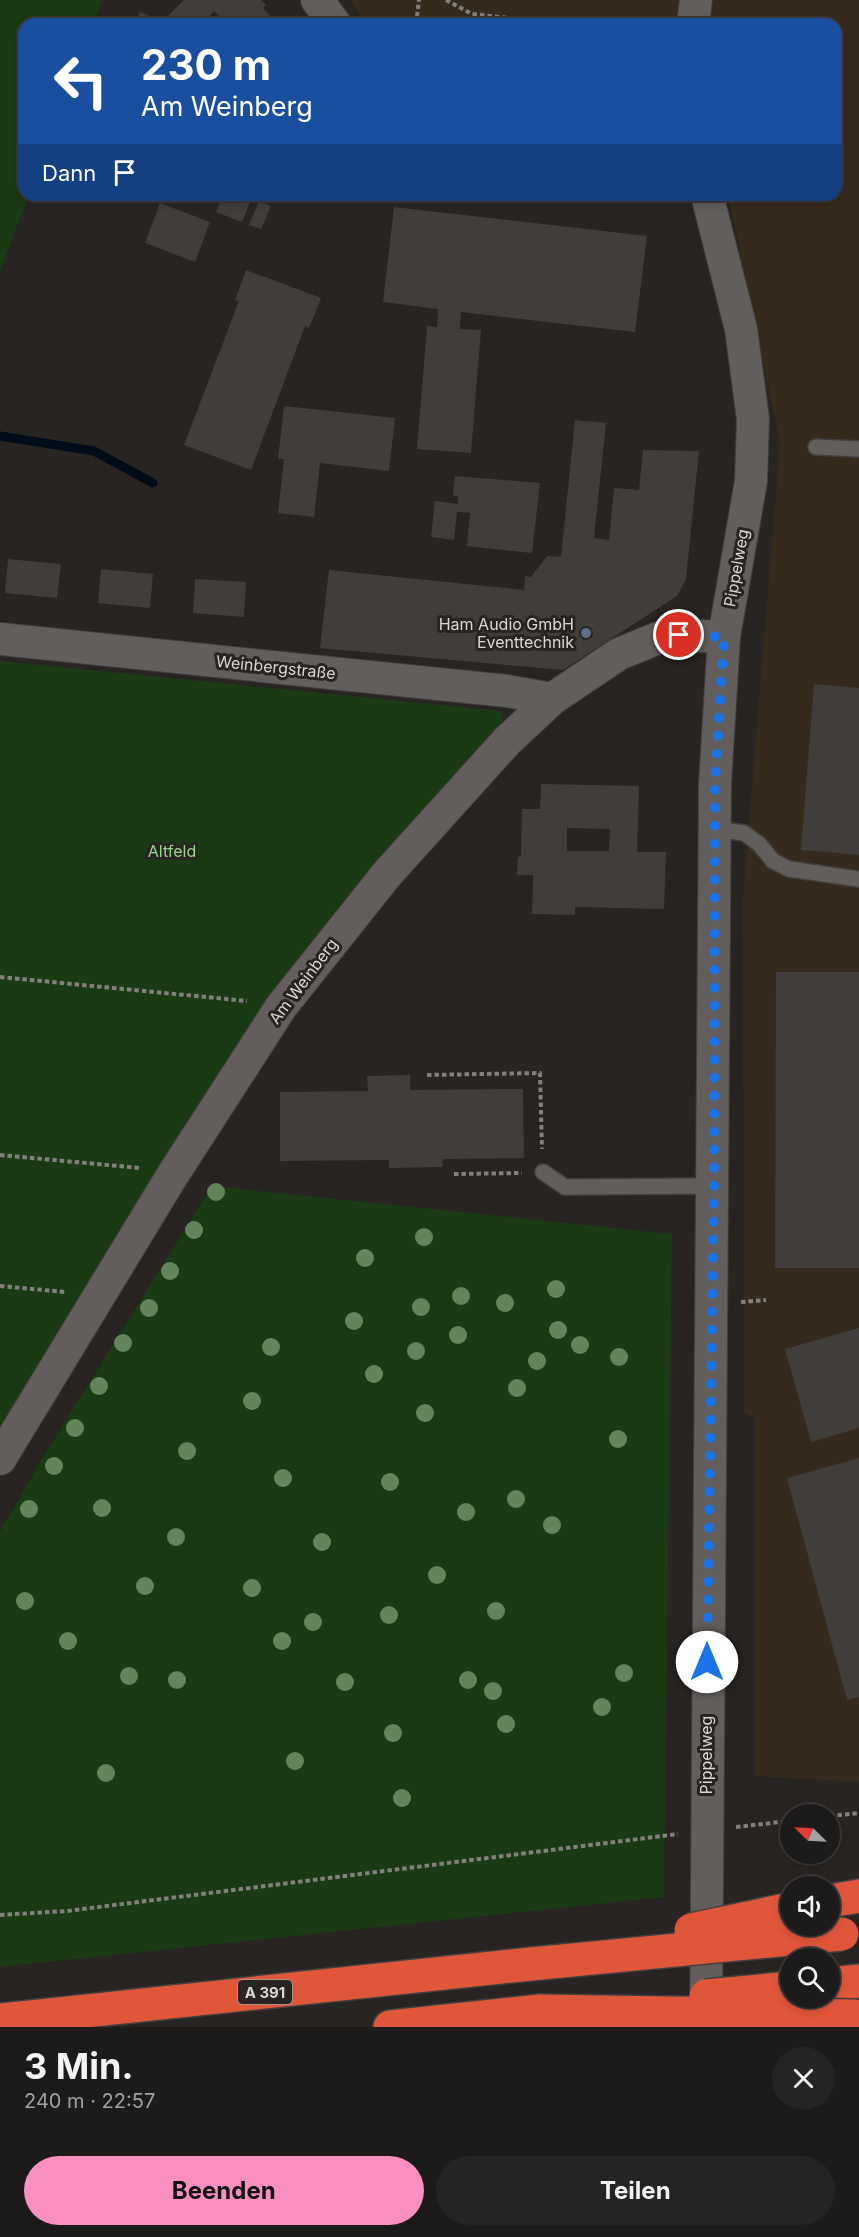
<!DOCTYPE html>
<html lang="de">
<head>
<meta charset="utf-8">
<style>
	:root { --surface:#1d1b1a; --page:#252423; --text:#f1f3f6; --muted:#a0a1a2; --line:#3b3939; --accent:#fc8fc1 }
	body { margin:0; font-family:Inter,sans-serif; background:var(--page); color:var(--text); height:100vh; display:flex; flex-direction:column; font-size:22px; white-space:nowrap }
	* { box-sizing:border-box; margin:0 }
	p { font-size:20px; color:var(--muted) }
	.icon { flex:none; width:33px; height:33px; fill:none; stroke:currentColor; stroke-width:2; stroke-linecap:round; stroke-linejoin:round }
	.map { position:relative; height:2027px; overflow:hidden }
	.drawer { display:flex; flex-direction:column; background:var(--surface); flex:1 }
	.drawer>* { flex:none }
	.top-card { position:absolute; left:18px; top:18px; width:824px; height:183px; border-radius:18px; box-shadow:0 3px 9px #0003,0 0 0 2px var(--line); background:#1a4fa0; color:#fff; overflow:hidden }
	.needle { width:39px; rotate:294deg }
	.controls { position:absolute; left:780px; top:1804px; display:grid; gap:12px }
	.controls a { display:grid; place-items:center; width:60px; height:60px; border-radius:50%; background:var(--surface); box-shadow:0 3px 9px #0003,0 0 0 2px var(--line); font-size:30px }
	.pin { position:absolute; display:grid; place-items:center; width:51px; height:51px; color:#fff; margin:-26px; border:3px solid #fff; border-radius:50%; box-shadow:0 2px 6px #0007 }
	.me { position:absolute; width:66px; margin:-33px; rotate:0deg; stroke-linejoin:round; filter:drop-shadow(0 0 4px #0008) }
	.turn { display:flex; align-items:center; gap:21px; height:126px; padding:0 24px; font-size:27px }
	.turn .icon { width:78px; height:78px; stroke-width:2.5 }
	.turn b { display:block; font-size:42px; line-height:51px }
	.then { display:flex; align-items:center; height:57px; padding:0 24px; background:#0003; gap:12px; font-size:22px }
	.round { display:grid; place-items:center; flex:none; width:63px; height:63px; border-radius:32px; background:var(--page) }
	.head { display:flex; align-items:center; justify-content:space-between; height:102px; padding:0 24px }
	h1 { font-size:36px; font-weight:700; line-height:45px }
	.primary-button { display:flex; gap:12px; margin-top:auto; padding:12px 24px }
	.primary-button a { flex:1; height:69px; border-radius:36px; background:var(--accent); color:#111; font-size:24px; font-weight:700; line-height:69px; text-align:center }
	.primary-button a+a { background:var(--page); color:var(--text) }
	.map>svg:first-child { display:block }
</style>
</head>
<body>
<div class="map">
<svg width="859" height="2027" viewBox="0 0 859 2027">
	<rect width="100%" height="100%" fill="#272422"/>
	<path fill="#362a1c" d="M350,0H859V1782L755,1776V1418L744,1412L743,897L780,443L728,195H836V24H367Z"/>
	<path fill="#1a3a14" d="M0,0H102L93,24H24V195H29L0,271Z
		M0,661L501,711L505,728L267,1003L0,1440Z
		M212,1186L672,1234L664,1897L0,1967V1532L43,1457Z"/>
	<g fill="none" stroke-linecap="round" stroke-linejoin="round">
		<path stroke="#000c19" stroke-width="9" d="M0,436L94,451L153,483"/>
	</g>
	<path fill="#403d3b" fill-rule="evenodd" d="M184,0H261L266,5L263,8L270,16L262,24H226L214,11L204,24H135L140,12L163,21Z
		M222,195H253L242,222L216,212Z
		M259,201L271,206L261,229L249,225Z
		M160,203L210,222L195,262L145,243Z
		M394,207L647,236L635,332L461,312L460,329L481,330L471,453L417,449L427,326L437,327L438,309L383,302Z
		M246,270L321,298L309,328L305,326L251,470L184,445L239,301L235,300Z
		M284,406L395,418L389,471L320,463L314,517L278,513L284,459H278Z
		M575,420L606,423L594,538L609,540L614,488L639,490L643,450L699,451L686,579L677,596L563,670L320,648L329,570L524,590L525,576L531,577L547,556L561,557Z
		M455,476L540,483L532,553L467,546L470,513L457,512L454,540L431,537L435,501L458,504V496H453Z
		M8,559L61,564L57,598L5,593Z
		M101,569L153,574L150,608L98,603Z
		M195,579L246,582L244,617L193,613Z
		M814,684L859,688V855L801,850Z
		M541,784L639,786L637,852H666L664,909L575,907V915L532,914L533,875H517L518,857L521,856L522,809H540ZM567,828L610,829L609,851H567Z
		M776,972H859V1268H775Z
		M410,1075V1090L523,1089L524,1158L443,1159L442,1167L389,1168V1160L280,1161V1092L368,1091L367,1076Z
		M859,1328V1428L811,1442L785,1349Z
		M859,1458V1697L847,1700L787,1478Z"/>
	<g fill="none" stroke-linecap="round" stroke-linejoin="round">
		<g stroke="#413f3d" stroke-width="18">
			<path id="service" d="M816,447L859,449
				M715,829L744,833L759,844L773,861L789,869L859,879
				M543,1172L565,1187L714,1186"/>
		</g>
		<g stroke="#413f3d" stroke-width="34">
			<path id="minor" d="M317,0L335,24
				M693,24L696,0
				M0,639L507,691L552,699
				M0,1459L172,1176L281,1007L387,874L507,741L552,699L619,654L658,638L679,635L724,637
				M706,2022L715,784L724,637L751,481L753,419L741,329L707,195"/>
		</g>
		<g stroke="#413f3d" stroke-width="36">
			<path id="motorway" d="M830,1901L859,1896
				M830,1984L859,1981
				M0,2020L531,1964
				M390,2027L540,2011"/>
		</g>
		<path stroke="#827f7d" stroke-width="4" stroke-dasharray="4.5 3" stroke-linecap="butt" d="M446,0L472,14L565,24
			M416,24L419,0
			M0,977L247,1001
			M427,1075L540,1073L542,1149
			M0,1155L140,1168
			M454,1174L522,1173
			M0,1286L65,1292
			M741,1302L766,1300
			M830,1816L859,1813
			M736,1827L790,1821
			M0,1915L67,1911L678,1834"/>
		<use href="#service" stroke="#625e5c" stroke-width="15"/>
		<use href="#minor" stroke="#625e5c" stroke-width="32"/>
		<use href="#motorway" stroke="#df563a" stroke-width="33"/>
		<g stroke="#413f3d" stroke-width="36" stroke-linecap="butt">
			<path id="motorway-bridge" d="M691,1930L790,1909
				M531,1964L842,1934
				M706,1996L790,1988
				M540,2011L855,2016"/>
		</g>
		<use href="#motorway-bridge" stroke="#df563a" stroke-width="33"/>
	</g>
	<g fill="#64855b">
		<circle cx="216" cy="1192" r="9"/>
		<circle cx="194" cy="1230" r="9"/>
		<circle cx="424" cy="1237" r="9"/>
		<circle cx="365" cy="1258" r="9"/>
		<circle cx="170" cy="1271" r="9"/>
		<circle cx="556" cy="1289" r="9"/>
		<circle cx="461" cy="1296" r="9"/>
		<circle cx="505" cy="1303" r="9"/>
		<circle cx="421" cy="1307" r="9"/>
		<circle cx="149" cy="1308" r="9"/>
		<circle cx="354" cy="1321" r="9"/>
		<circle cx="558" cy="1330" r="9"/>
		<circle cx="458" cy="1335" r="9"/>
		<circle cx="123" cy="1343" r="9"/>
		<circle cx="580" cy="1345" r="9"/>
		<circle cx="271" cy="1347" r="9"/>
		<circle cx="416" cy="1351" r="9"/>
		<circle cx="619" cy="1357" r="9"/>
		<circle cx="537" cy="1361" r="9"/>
		<circle cx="374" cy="1374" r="9"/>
		<circle cx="99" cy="1386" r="9"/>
		<circle cx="517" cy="1388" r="9"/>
		<circle cx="252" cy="1401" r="9"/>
		<circle cx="425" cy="1413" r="9"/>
		<circle cx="75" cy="1428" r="9"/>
		<circle cx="618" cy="1439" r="9"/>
		<circle cx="187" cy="1451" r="9"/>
		<circle cx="54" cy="1466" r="9"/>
		<circle cx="283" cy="1478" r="9"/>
		<circle cx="390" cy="1482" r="9"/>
		<circle cx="516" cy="1499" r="9"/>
		<circle cx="102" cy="1508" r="9"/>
		<circle cx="29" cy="1509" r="9"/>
		<circle cx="466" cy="1512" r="9"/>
		<circle cx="552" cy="1525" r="9"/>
		<circle cx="176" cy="1537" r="9"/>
		<circle cx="322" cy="1542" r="9"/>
		<circle cx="437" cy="1575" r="9"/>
		<circle cx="145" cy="1586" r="9"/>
		<circle cx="252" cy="1588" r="9"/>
		<circle cx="25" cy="1601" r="9"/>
		<circle cx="496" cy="1611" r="9"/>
		<circle cx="389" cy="1615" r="9"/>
		<circle cx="313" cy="1622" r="9"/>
		<circle cx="68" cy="1641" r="9"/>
		<circle cx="282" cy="1641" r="9"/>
		<circle cx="624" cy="1673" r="9"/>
		<circle cx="129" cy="1676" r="9"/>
		<circle cx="177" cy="1680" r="9"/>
		<circle cx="468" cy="1680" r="9"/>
		<circle cx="345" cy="1682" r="9"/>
		<circle cx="493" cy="1691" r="9"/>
		<circle cx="602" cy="1707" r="9"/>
		<circle cx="506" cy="1724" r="9"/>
		<circle cx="393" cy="1733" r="9"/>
		<circle cx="295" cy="1761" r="9"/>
		<circle cx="106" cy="1773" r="9"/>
		<circle cx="402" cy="1798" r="9"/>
	</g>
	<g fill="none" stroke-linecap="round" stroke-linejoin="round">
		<path stroke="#1a73e8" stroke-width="10" stroke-dasharray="0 18" d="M679,635L724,637L715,784L714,1186L707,1662"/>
	</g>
	<circle fill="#5c6f8a" stroke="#272422" stroke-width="2" cx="586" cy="633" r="6"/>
	<g text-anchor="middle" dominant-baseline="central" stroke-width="6" stroke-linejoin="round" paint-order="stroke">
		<rect fill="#272422" stroke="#a5a3a1" stroke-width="1.5" x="238" y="1980" width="54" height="24" rx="4.5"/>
		<g font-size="15" font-weight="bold" fill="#dbd9d7">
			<text x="265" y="1992">A 391</text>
		</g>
		<g font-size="16" fill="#dbd9d7" stroke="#272422">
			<text transform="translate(736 568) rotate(-80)">Pippelweg</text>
			<text transform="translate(276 667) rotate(6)">Weinbergstraße</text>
			<text transform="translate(303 981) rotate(-53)">Am Weinberg</text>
			<text transform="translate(706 1755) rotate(-90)">Pippelweg</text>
		</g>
		<g font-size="16" fill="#dbd9d7" stroke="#272422" text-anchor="end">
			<text x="574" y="624">Ham Audio GmbH<tspan x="574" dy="18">Eventtechnik</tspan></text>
		</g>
		<g font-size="16" fill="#96d58a" stroke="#272422">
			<text x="172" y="851">Altfeld</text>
		</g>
	</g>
</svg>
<div class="controls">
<a><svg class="needle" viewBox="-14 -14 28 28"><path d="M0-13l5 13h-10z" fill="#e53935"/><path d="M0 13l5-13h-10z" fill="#a0a1a2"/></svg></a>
<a><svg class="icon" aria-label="sound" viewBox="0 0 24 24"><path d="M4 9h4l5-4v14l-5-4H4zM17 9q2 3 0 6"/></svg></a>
<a><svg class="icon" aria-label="search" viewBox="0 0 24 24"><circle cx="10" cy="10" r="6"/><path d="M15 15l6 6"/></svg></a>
</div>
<div class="pin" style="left:679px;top:635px;background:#d93025"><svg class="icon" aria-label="arrive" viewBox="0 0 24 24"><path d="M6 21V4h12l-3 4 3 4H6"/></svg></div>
<svg class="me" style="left:707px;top:1662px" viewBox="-20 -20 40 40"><circle r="19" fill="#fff"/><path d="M0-13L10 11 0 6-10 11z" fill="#1a73e8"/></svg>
<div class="top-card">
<div class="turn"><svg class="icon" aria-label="left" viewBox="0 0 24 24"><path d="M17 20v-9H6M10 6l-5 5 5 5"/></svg><div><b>230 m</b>Am Weinberg</div></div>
<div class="then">Dann<svg class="icon" aria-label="arrive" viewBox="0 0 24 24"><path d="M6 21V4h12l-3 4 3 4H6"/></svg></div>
</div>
</div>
<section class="drawer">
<div class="head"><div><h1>3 Min.</h1><p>240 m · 22:57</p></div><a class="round"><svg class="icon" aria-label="close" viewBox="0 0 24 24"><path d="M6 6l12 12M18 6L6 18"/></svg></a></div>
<div class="primary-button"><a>Beenden</a><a>Teilen</a></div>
</section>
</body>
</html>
